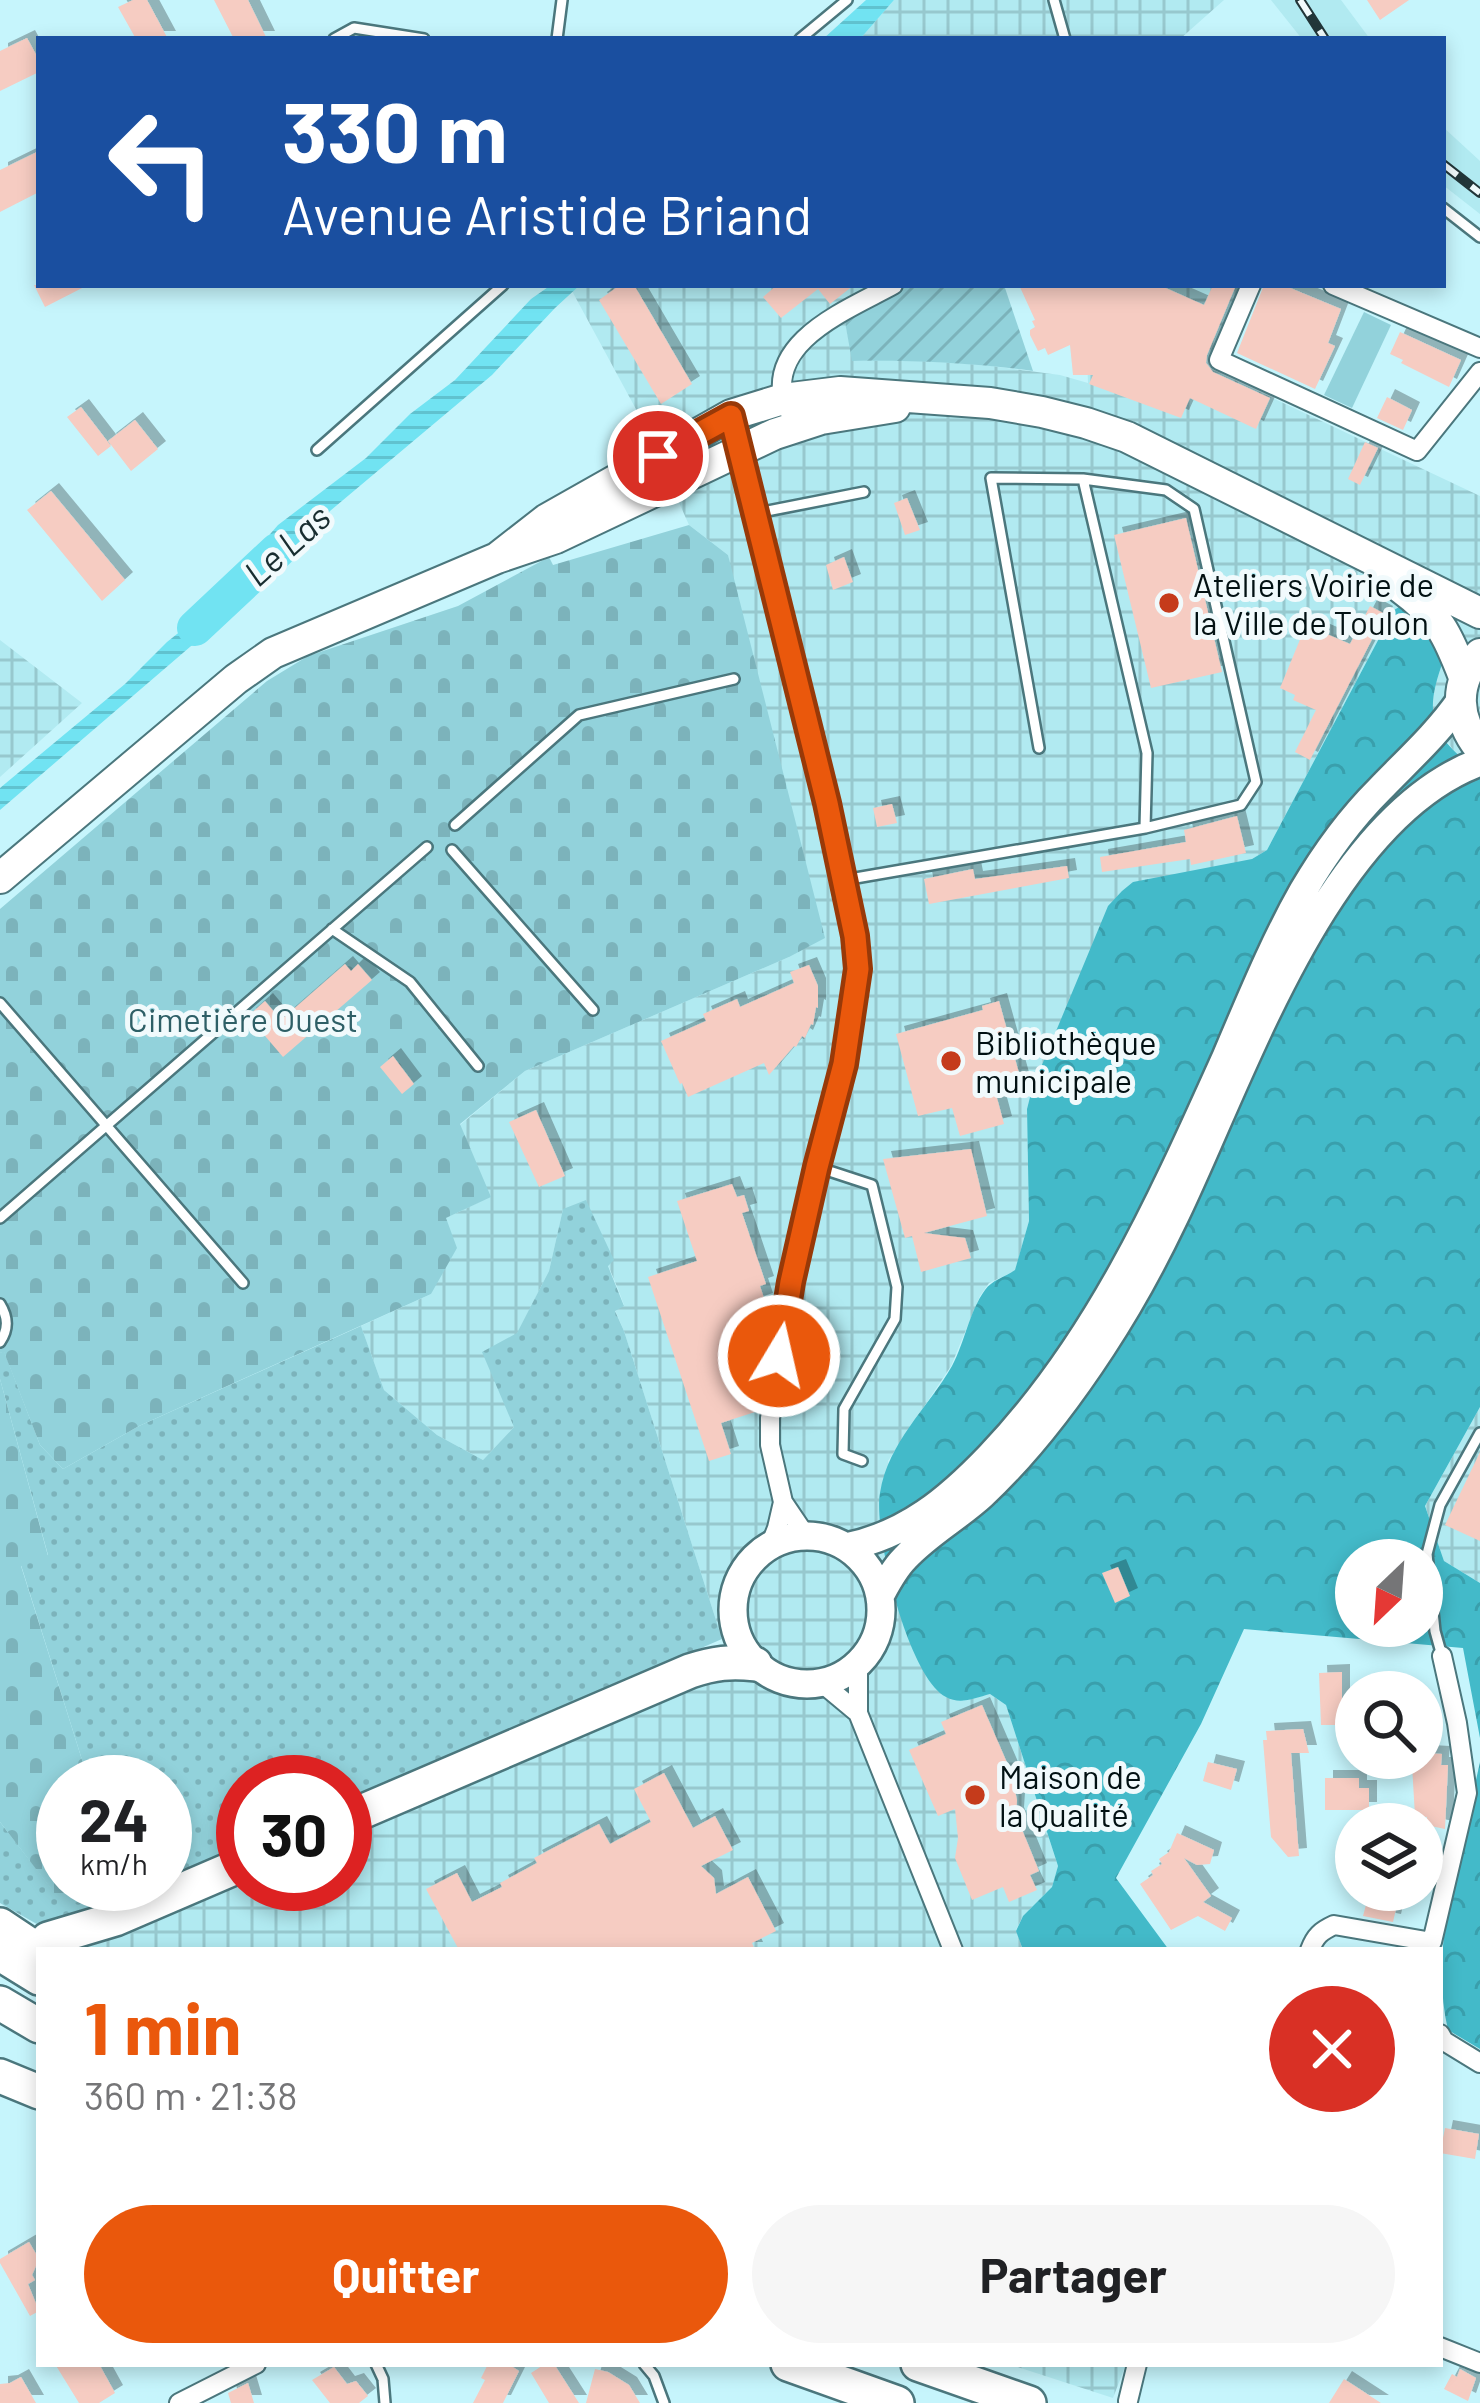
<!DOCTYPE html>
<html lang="fr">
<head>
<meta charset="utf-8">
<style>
	:root { --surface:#fff; --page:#f6f6f6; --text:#202124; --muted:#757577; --accent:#ea580c }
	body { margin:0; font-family:Barlow,sans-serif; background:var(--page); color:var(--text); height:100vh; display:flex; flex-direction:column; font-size:45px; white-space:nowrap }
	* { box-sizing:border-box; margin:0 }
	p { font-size:39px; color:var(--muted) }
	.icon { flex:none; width:66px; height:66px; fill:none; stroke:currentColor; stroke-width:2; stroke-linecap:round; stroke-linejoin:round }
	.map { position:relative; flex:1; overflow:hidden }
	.panel { position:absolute; left:36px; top:1947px; width:1407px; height:420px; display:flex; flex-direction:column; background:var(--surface); border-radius:0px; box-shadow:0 6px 18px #0003 }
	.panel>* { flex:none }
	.guide { position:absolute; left:36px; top:36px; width:1410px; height:252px; border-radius:0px; box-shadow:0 6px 18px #0003; background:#1a4fa0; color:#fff; overflow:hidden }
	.needle { width:78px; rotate:205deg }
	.tools { position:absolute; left:1335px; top:1539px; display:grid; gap:24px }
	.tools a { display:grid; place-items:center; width:108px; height:108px; border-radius:50%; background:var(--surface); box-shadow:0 6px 18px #0003; font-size:60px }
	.speed { position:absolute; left:36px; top:1755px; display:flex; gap:24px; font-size:60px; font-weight:700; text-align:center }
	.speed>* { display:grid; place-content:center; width:156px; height:156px; border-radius:50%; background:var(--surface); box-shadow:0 6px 18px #0003; line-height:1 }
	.speed small { font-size:30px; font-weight:400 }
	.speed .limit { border:18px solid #d22; background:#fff; color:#111 }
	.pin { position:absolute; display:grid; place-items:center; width:102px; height:102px; color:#fff; margin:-51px; border:6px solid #fff; border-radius:50%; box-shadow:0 3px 12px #0007 }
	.me { position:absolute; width:132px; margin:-66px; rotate:9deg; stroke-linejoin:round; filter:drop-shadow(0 0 9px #0008) }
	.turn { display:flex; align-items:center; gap:42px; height:252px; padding:0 48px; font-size:54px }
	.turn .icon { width:156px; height:156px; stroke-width:2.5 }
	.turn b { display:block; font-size:84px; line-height:102px }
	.round { display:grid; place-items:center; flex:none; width:126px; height:126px; border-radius:63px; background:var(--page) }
	.headline { display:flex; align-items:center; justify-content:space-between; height:204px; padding:0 48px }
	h1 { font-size:72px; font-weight:700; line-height:90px; color:var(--accent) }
	.primary-button { display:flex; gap:24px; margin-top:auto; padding:24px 48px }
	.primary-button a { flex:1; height:138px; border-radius:72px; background:var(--accent); color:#fff; font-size:48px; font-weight:700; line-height:138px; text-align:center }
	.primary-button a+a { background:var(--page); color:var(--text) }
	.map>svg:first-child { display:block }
</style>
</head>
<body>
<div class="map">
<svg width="1480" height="2403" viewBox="0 0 1480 2403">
	<defs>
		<pattern id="industrial-grid" width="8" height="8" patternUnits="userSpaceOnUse" patternTransform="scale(3)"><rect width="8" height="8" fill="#b1eaf1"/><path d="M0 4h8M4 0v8" fill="none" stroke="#97c8ce"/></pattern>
		<pattern id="grass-dots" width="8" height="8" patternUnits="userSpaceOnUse" patternTransform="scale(3)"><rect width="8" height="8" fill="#92d2db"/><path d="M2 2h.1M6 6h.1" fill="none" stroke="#7cb3bb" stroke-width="1.8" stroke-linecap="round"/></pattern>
		<pattern id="forest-crowns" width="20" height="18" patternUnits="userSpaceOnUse" patternTransform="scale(3)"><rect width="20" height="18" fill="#43bac9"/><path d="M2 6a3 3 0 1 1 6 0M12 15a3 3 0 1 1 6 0" fill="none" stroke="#399fac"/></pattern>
		<pattern id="cemetery-stones" width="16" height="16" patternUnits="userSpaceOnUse" patternTransform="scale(3)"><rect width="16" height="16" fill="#92d2db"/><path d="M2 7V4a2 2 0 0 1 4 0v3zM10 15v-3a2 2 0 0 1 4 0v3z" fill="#7cb3bb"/></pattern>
		<pattern id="garden-furrows" width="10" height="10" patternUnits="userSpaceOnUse" patternTransform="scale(3)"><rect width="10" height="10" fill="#92d2db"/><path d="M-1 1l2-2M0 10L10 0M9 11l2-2" fill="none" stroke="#7cb3bb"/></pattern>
		<pattern id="water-rules" width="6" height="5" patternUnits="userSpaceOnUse" patternTransform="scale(3)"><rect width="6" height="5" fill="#71e3f2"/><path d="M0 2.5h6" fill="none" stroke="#60c2cf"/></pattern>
		<filter id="shadow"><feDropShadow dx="8" dy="-8" stdDeviation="0" flood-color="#0004"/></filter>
	</defs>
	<rect width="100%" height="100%" fill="#c6f5fc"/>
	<path fill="#b1eaf1" d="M1271,0H1341L1370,39H1302Z
		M1443,127L1480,161V214L1443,185Z"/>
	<path fill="url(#industrial-grid)" d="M894,0H1224L1180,39H860Z
		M580,285H907L845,322L853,361L905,360L984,365L1060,375L1088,383L1084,285H1241L1205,366L1480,496V773L1455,753L1433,719V690L1444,659L1394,610L1267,850L1252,859L1032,1089L1027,1109L1029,1221L1015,1271L989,1283L980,1296L951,1366L888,1461L963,1701L990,1694L1006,1705L1058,1866L1052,1887L1023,1916L1016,1930L1023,1950H74L64,1944L243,1877V1884H345V1833L722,1671L742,1674L722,1639L624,1331L615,1310L624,1305L618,1289L608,1265L563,1209L549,1271L517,1334L514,1427L483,1460L437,1435L384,1390L361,1326L431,1294L446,1218L490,1197L460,1125L525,1071L789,957L728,555L689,525L644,424L572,291Z
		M0,640L82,703L0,777Z
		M1480,1407V1583L1444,1561L1425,1506Z
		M1008,2364H1126L1113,2398Z"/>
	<path fill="url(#grass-dots)" d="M586,1200L614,1260L608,1266L624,1306L615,1311L624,1331L722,1639L345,1803V1782H243V1847L165,1880V1782H89L21,1565L48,1555L0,1379V1353L4,1351L40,1445L63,1469L139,1426L361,1326L384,1390L437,1435L483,1460L514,1427L482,1352L517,1333L549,1271L563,1209Z
		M0,1822L65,1906L121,1884H155L42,1927L0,1903Z"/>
	<path fill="url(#forest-crowns)" fill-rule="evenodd" d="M1406,603L1414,609L1444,659C1422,717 1432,736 1480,773V1407L1425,1506L1444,1561L1480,1583V1738L1463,1648L1244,1629L1201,1724L1116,1878L1169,1950H1023L1016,1931L1023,1916L1052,1887L1058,1866L1006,1705L990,1694C975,1698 960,1705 946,1697C908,1677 873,1533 880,1493C888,1442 928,1408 952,1366C965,1342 969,1312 985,1290C992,1280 1005,1277 1015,1270L1029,1221L1027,1109L1032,1089L1108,906L1122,891L1133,882L1252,859L1267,850L1394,610ZM1356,1560H1422V1626H1356Z
		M1480,1762V2049L1448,2030C1428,1946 1462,1846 1480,1762Z"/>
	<path fill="url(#cemetery-stones)" d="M689,525L728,555L825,938L789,957L525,1071L460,1124L491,1197L446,1218L457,1248L431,1294L139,1426L63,1469L40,1445L4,1352L0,1353V909L267,681L308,656L458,606L549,557L553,565Z
		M0,1379L48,1556L21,1566L89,1782H63V1884H121L65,1907L0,1822Z"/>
	<path fill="#92d2db" d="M1364,312L1391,325L1352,408L1324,395Z"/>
	<path fill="url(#garden-furrows)" d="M907,285H1004L1033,371C973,363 913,360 852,361L845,322Z"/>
	<path fill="url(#water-rules)" d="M866,0H894L860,39H823Z
		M551,285H580L555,308L492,375L330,511L294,551L253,589L236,573L278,525L366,458L410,414L455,380L531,299Z
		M225,589L240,604L0,810V788L125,684L167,642L192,622Z"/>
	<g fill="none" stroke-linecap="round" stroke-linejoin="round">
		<path stroke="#71e3f2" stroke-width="36" d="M195,628L277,551"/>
	</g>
	<path fill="#f6ccc2" filter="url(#shadow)" d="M133,0H147L168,39H136L118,7Z
		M214,0H248L267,39H234Z
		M1367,0H1409L1380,20Z
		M27,38L39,60V72L0,91V51Z
		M39,151V192L0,212V170Z
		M34,285H88L45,307Z
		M620,285H634L692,384L661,404L599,300Z
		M777,285H854L830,304L818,289L781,318L763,297Z
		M1019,285H1159L1204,305L1213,285H1236L1207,355L1206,363L1213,372L1270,398L1256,429L1190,398L1181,418L1089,384L1093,375H1073L1070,345L1048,355L1045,348L1038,351L1030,335V330L1035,327L1032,321L1035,320Z
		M1264,285H1283L1341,309L1328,343L1335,346L1315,389L1237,353Z
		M1400,332L1461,360L1449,387L1401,363L1403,360L1390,354Z
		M1387,397L1412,410L1403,430L1377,418Z
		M81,407L111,446L98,456L67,417Z
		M135,420L158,449L131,471L108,441Z
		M1365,442L1378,448L1360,485L1348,479Z
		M51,491L125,580L102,601L27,510Z
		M907,498L920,530L905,535L894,503Z
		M1186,518L1222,672L1151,688L1114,535Z
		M844,557L853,582L833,590L826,565Z
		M1370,606L1385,614L1310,760L1295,752L1316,710L1293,700L1295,695L1280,688L1306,625L1350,644Z
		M892,804L897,823L877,827L873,808Z
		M1237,816L1246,853L1191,865L1190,859L1102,872L1100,857L1186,842L1184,830Z
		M1067,866L1069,878L929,904L924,879L973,869L975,879Z
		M345,964L351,971L358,964L372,980L283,1057L248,1016L265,1001L281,1020Z
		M809,965L818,986V1008L816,1007L813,1025L811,1024L805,1038L802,1036L796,1047L794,1046L769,1075L764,1063L688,1097L682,1083L680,1084L661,1041L706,1021L703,1014L737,999L740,1007L794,983L790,972Z
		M999,1001L1024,1091L997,1098L1004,1124L960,1136L952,1108L918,1116L896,1034L983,1010L982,1006Z
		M393,1056L414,1084L402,1094L380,1067Z
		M536,1110L565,1176L539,1187L509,1122Z
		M971,1149L987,1216L924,1233L965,1238L971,1258L921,1272L912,1236L905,1238L883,1159Z
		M732,1184L737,1197L744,1195L749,1211L742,1213L766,1284L760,1286L765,1301L746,1307L750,1317L741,1319L746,1336L738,1338L750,1377L756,1378L752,1406L755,1412L721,1423L731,1454L709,1461L648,1277L697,1261L677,1201Z
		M1480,1452V1541L1445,1525Z
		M1118,1567L1130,1596L1115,1603L1102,1573Z
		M1342,1672V1725H1321L1319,1673Z
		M982,1705L1011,1772L1017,1800L1016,1815L1039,1871L1030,1875L1037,1890L1009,1902L1003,1887L972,1900L955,1858L958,1838L955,1809L938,1816L909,1750L946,1734L941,1722Z
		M1303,1729L1309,1753H1291L1299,1856L1288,1857L1271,1837L1263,1740H1267L1266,1731Z
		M1424,1753L1442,1754L1441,1765H1448L1445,1829L1426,1825L1427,1817L1415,1816L1412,1765H1424Z
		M1208,1762L1237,1769L1231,1790L1203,1781Z
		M664,1773L693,1828L715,1816L733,1850L701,1866L714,1878L716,1894L748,1877L776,1931L752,1943L755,1950H459L426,1889L457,1873L472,1902L502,1887L500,1883L537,1863L534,1858L599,1824L610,1844L651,1822L634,1789Z
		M1325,1778H1359V1788H1369V1810H1325Z
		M1177,1833L1214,1850L1210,1864L1197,1865L1184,1858L1211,1896L1203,1902L1232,1918L1225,1931L1198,1916L1171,1930L1140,1884L1153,1875L1151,1871L1162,1864L1159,1859L1169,1852Z
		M1370,1890L1400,1892L1393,1922L1363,1916Z
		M1445,2128L1479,2134L1475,2159L1440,2153Z
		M29,2242L39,2259L32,2275L35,2280L28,2284L39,2311L30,2316L0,2263V2259Z
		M55,2364H99L115,2393L99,2403H79Z
		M488,2364H508L519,2371L503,2403H473L485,2380L481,2378Z
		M545,2364H554L579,2403H549L531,2373Z
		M334,2367L347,2384L356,2381L368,2396L359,2403H330L312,2380Z
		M595,2369L608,2372L629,2385L640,2403H586Z
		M1460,2369L1476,2378L1468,2401L1444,2389L1452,2374L1457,2377Z
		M21,2377L36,2403H0V2384L10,2383Z
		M1344,2379L1381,2403H1329Z
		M248,2383L254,2403H231L228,2393Z"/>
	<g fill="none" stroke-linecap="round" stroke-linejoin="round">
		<g stroke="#4b777d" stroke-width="14">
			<path id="lane" d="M1054,0L1065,39
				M334,39L354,28L424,39
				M557,39L562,0
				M800,39L847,0
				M1443,208L1480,237
				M317,450L503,285
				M1083,479L1166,490L1194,509L1256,782L1241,805L1145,828
				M757,513L864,492
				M455,825L579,715L734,679
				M452,850L593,1010
				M844,880L1145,828L1147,753L1083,479L991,478L1039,748
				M332,929L410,982L478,1066
				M0,1003L243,1283
				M817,1167L872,1185L897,1287L895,1319L844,1409L843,1454L862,1461
				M0,1218L427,847
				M0,1304C8,1317 9,1329 0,1342
				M1442,1656L1435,1631L1427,1554L1440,1505L1480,1433
				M376,2364L383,2379L385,2403
				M644,2364L654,2376L664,2403"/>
		</g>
		<g stroke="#4b777d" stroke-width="22">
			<path id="street" d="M1251,285L1219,360L1417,451L1480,372
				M1333,285L1480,348
				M786,408C762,342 848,310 893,285
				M731,415L827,803L855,936L858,969L844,1064L817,1167L791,1282L770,1418V1445L783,1502L806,1536
				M770,1546L777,1528L783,1502
				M858,1665V1713L953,1950
				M822,1683L858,1713
				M1310,1950C1315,1936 1321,1931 1334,1925L1432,1942L1467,1793L1457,1723L1442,1656
				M1440,2034L1444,2041L1480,2063
				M1440,2347L1480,2363
				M1128,2401L1137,2364
				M179,2403L256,2364"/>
		</g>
		<g stroke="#4b777d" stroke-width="32">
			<path id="secondary" d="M733 1610a74 74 0 1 1 148 0a74 74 0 1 1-148 0Z
				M846,1547C906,1535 948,1500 990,1456C1099,1342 1162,1199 1226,1057C1250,1001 1273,944 1303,891C1324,855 1351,818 1380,789C1408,760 1437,734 1460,701
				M880,1596C887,1583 894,1569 905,1558C927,1534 958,1517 982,1495C1028,1452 1068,1399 1102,1347C1129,1306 1152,1264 1173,1220C1241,1081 1324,819 1480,762"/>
		</g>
		<g stroke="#4b777d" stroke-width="34">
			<path id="primary" d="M497,558L547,519L731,415L783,399L840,392L990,403L1042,412L1086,423L1127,437L1480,613
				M1401,588C1439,616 1447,633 1464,677
				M1480,654C1453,684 1456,719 1480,749
				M0,878L236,679L273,653L497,558L556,538L775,434L821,419L895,407"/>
		</g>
		<g stroke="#4b777d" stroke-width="38">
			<path id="highway" d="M345,1819L690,1671C714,1663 731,1661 755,1664
				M0,1925L39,1951
				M48,1939L115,1919L243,1864
				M0,1954L39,1978
				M0,2003L39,2026
				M0,2076L39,2092
				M788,2364L897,2403
				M918,2364L1029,2403"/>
		</g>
		<use href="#lane" stroke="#fff" stroke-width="9"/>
		<use href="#street" stroke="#fff" stroke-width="18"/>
		<use href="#secondary" stroke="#fff" stroke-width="27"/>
		<use href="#primary" stroke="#fff" stroke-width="30"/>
		<use href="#highway" stroke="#fff" stroke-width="33"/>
		<g stroke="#223639" stroke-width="10">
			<path id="rail" d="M1300,0L1325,39
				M1443,164L1480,193"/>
		</g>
		<use href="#rail" stroke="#f1fafc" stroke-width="6" stroke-dasharray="18" stroke-linecap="butt"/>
	</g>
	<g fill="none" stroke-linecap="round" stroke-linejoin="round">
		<g stroke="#983908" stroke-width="30">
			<path id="route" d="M658,456L731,416L827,803L855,936L858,969L844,1064L817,1167L791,1282L779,1356"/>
		</g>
		<use href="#route" stroke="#ea580c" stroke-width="21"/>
	</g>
	<g fill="#c53b1b" stroke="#f1fafc" stroke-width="4.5">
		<circle cx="1169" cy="603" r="12"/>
		<circle cx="951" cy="1061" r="12"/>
		<circle cx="975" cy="1795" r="12"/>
	</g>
	<g text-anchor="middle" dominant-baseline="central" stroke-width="10" stroke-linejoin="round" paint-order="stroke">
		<g font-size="33" fill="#021113" stroke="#f1fafc" text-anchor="start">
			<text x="1193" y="584">Ateliers Voirie de<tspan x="1193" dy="38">la Ville de Toulon</tspan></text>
			<text x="975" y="1042">Bibliothèque<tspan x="975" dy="38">municipale</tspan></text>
			<text x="999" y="1776">Maison de<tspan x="999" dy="38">la Qualité</tspan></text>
		</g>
		<g font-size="33" fill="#2e5f66" stroke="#f1fafc">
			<text x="243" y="1019">Cimetière Ouest</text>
		</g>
		<g font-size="36" font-style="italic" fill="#182d30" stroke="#f1fafc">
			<text transform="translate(286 544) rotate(-42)">Le Las</text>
		</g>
	</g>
</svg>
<div class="tools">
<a><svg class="needle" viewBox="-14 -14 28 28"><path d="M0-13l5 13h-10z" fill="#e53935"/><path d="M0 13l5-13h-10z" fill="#757577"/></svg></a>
<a><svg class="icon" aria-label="search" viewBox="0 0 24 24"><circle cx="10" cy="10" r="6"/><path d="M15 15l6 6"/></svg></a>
<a><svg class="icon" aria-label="layers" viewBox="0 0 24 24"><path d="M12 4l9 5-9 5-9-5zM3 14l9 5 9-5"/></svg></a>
</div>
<div class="speed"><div>24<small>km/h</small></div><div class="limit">30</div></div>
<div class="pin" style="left:658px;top:456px;background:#d93025"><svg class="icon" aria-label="arrive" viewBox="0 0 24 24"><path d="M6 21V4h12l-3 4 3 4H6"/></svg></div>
<svg class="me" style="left:779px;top:1356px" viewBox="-20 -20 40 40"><circle r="17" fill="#ea580c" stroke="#fff" stroke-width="3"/><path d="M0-11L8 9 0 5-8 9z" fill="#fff"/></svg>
<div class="guide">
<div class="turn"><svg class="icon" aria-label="left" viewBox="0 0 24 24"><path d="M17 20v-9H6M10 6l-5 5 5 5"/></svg><div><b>330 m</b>Avenue Aristide Briand</div></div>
</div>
<section class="panel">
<div class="headline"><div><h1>1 min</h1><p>360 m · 21:38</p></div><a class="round" style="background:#d93025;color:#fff"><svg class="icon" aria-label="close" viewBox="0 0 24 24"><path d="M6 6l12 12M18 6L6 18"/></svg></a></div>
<div class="primary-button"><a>Quitter</a><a>Partager</a></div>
</section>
</div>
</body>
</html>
